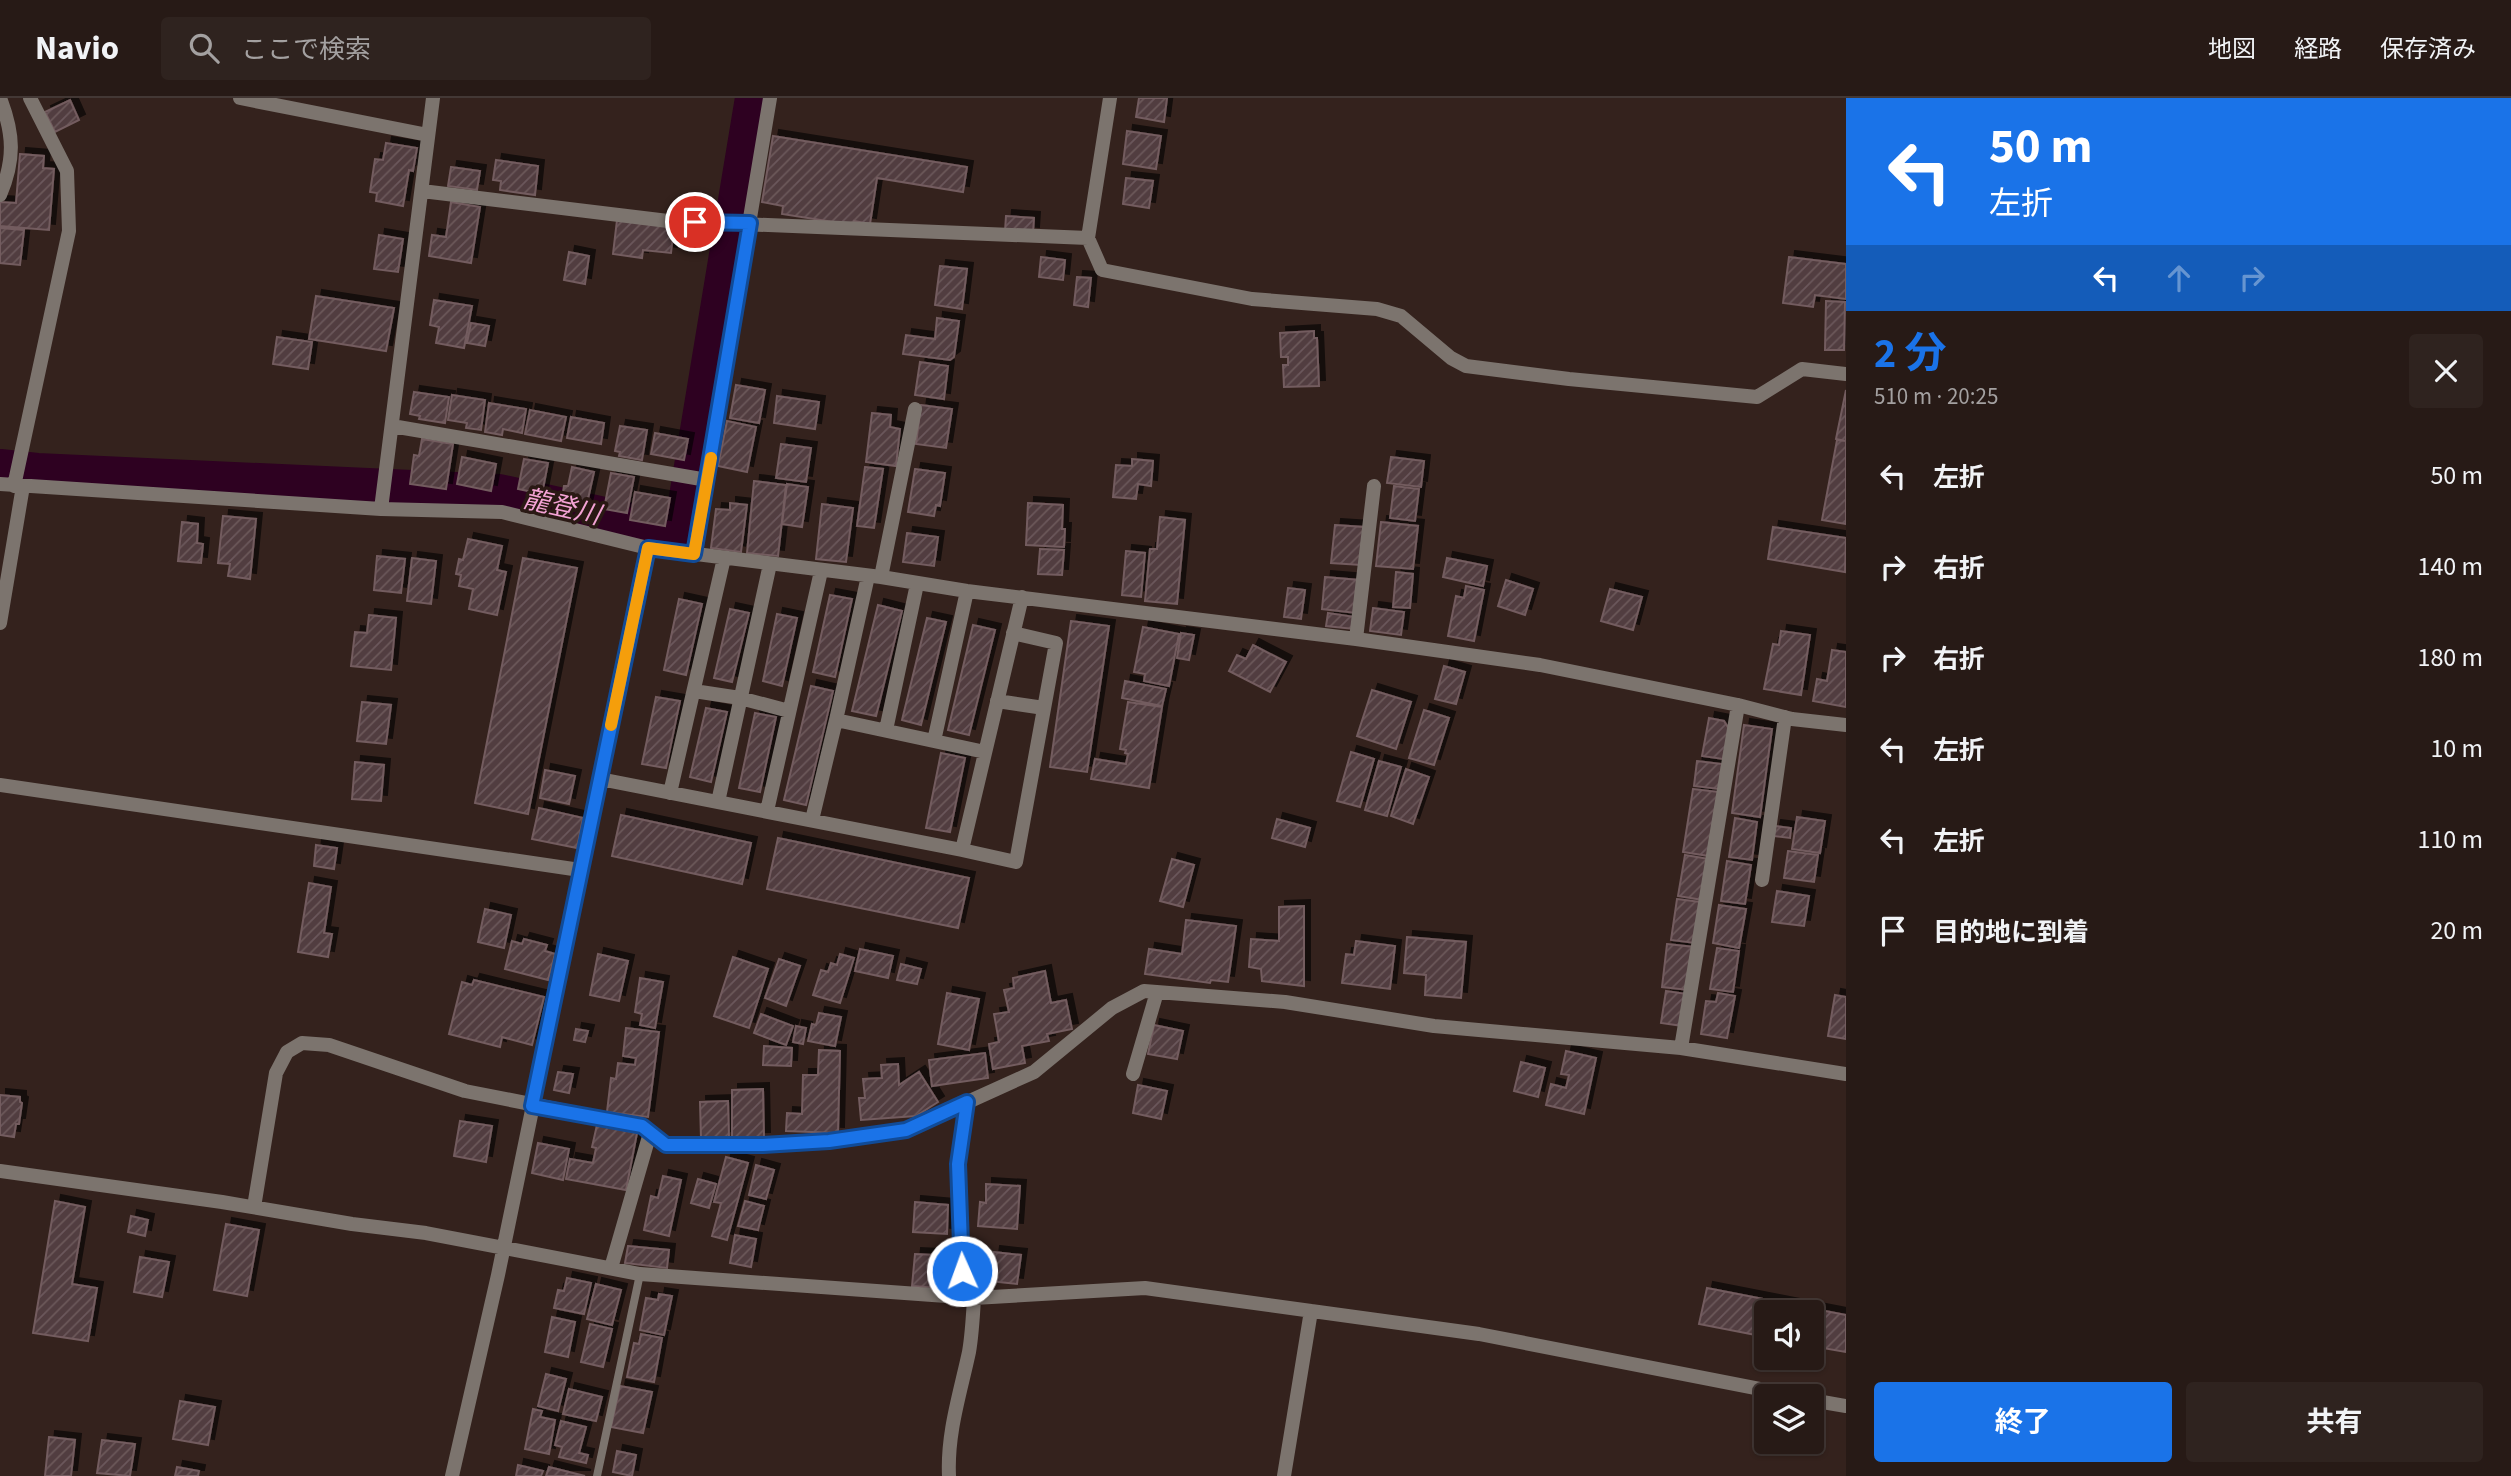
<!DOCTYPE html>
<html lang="ja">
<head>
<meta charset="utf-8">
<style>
	:root { --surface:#271a16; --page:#2f231f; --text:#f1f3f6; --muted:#a4a1a1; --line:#433835; --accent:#1a73e8 }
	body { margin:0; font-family:"Source Sans 3","Noto Sans JP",sans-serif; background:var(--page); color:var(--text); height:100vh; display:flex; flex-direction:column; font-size:26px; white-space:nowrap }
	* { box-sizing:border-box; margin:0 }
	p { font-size:23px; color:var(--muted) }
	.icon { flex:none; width:38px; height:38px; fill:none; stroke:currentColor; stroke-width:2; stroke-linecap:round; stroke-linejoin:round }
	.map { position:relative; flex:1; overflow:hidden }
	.details { display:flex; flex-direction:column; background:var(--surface); width:665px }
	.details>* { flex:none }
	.guide { background:#1a73e8; color:#fff; overflow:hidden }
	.tools { position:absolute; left:1754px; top:1202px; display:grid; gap:14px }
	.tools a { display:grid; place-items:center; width:70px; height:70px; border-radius:7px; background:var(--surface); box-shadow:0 2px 5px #0004,0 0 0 2px var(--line); font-size:35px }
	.pin { position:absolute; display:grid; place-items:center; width:60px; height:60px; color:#fff; margin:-30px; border:4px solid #fff; border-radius:50%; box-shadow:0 2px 7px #0007 }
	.me { position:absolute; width:77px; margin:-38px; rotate:358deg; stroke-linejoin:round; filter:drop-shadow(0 0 5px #0008) }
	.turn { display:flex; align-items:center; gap:24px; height:147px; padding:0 28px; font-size:32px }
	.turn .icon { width:91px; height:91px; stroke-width:2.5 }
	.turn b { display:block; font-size:49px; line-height:60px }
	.lanes { display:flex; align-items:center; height:66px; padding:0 28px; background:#0003; justify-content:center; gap:35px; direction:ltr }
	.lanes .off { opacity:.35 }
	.round { display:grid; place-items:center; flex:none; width:74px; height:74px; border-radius:7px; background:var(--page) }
	.head { display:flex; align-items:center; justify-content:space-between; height:119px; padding:0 28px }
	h1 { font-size:42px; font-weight:700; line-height:52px; color:var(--accent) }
	.button { display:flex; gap:14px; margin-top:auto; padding:14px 28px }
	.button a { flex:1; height:80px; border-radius:7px; background:var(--accent); color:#fff; font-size:28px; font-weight:700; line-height:80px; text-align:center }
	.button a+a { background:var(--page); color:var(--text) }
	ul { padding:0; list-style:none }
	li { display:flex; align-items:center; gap:21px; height:91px; padding:0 28px }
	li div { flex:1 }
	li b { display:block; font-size:26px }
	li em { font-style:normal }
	header { display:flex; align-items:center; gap:42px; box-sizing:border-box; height:98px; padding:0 35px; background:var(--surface); border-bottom:2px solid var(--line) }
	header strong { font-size:33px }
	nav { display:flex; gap:38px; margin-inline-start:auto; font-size:24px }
	.search { width:490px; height:63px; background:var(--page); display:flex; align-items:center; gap:18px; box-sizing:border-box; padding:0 24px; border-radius:7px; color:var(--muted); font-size:26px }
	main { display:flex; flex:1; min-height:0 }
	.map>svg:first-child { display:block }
</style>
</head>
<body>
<header>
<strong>Navio</strong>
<div class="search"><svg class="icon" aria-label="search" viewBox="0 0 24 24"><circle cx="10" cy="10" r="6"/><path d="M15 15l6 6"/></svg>ここで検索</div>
<nav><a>地図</a><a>経路</a><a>保存済み</a></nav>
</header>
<main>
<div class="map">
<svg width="1846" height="1378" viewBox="0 0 1846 1378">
	<defs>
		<pattern id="building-hatch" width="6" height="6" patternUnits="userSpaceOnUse" patternTransform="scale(1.75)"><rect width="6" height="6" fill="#513c3f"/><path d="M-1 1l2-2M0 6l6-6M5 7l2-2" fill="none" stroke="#6b585b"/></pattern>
		<filter id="shadow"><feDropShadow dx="6" dy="-6" stdDeviation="0" flood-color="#0009"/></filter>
	</defs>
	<rect width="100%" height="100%" fill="#34221d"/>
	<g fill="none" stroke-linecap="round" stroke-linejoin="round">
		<path stroke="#2e0121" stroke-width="38" d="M0,370L37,374L499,395L682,435L754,0"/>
	</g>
	<path fill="url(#building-hatch)" stroke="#735c5f" stroke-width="2" filter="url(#shadow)" d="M1139,0H1167L1164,24L1136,19Z
		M70,2L79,22L55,34L45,14Z
		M1127,33L1161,38L1156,71L1123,66Z
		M773,38L967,69L963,94L877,80L870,126L854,123L853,127L782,116L783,108L762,104Z
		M386,45L417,50L413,73L409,72L403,108L376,103L377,95L370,94L375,61L383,62Z
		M20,56L44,58L43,70L54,71L49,132L0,128V104L16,105Z
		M496,62L538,68L535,97L500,92L501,83L493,82Z
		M451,69L480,73L477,92L448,88Z
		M1126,80L1153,83L1149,110L1123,106Z
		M451,104L480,109L471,165L429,158L432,137L446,139Z
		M1006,118L1034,120L1033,135L1005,133Z
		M617,122L674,129L671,155L643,152L642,160L613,156Z
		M0,130L24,132L20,167L0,165Z
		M379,137L403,141L398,174L374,171Z
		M569,154L589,158L585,186L564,182Z
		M1041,159L1065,162L1063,182L1039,179Z
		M1789,159L1846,166V201L1815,197L1813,209L1783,205Z
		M940,168L967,171L962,211L935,207Z
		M1077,179L1091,180L1088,209L1074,207Z
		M316,198L394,210L386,253L309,241Z
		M434,202L472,208L464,250L436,245L439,229L430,227Z
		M1826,203L1845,204L1844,252H1825Z
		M937,220L959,223L954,259L950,262L903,256L906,237L935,241Z
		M471,225L489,228L485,248L467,245Z
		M1314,233V240H1317L1319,288L1284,289L1283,267H1288V259H1281L1280,235Z
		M277,239L312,244L308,271L273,266Z
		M920,264L948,268L944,301L915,297Z
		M736,287L765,292L759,325L730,320Z
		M1846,292V343L1836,341Z
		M414,294L449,299L445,325L419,321L420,318L410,316Z
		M452,297L485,302L481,332L466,330L467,325L448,322Z
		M777,298L819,304L815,331L774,325Z
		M489,305L526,311L522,335L503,331L502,337L485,334Z
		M921,307L952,311L946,350L916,346Z
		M530,312L566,319L561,343L525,336Z
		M872,315L891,317L890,329L900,331L896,368L866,364Z
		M571,319L604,325L601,346L567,340Z
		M727,323L756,329L747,374L718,368Z
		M620,328L647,332L642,362L619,358L620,354L615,353Z
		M655,335L688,341L684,362L651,356Z
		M422,341L453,346L446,391L410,386L414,357L419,358Z
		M1837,342L1846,343V426L1822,422Z
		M781,346L811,350L806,384L776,380Z
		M462,359L496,366L491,393L457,386Z
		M1391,359L1424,363L1421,389L1387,385Z
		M524,361L548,365L542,396L518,391Z
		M1132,361L1153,363L1151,388L1138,386L1136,401L1113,399L1116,367L1132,368Z
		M572,369L594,374L586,410L561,405L564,388H568Z
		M865,369L883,371L874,430L857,428Z
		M915,371L945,375L940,408L936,407L934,418L908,414Z
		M611,375L634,379L627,415L604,411Z
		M754,383L786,387L778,458L747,455Z
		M787,386L808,389L802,429L782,426Z
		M1394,388L1419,391L1415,423L1390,420Z
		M635,394L670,400L665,428L630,422Z
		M730,405L747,407L741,454L711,450L716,411L730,412Z
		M1028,405L1063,407L1062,431H1065L1064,449L1026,447Z
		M822,406L853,410L846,464L816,461Z
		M223,418L256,421L250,481L228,478L230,466L218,465Z
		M1160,419L1185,422L1177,506L1145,503L1150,451H1157Z
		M182,424L198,426L197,445L203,446L201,465L178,463Z
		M1381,424L1418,428L1413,471L1376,468Z
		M1335,427L1364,429L1361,467L1331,465Z
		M1773,429L1846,440L1845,474L1768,461Z
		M907,435L938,439L934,468L903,464Z
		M468,441L502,448L497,472L506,474L497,517L469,511L473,491L459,488L461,477L456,476L459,461L463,462Z
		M1040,451L1064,452L1062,477L1038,476Z
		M1126,453L1145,455L1141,499L1122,497Z
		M377,458L405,461L401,495L374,492Z
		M412,460L436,463L431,506L407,503Z
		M523,460L577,470L528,716L475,705Z
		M1447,460L1487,468L1483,488L1443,479Z
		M1396,474L1413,476L1410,510L1393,509Z
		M1325,479L1359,482L1356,515L1322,511Z
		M1506,482L1533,491L1525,517L1498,508Z
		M1466,488L1484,492L1474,543L1448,538L1456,498L1464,500Z
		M1288,490L1305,492L1301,521L1284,519Z
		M1610,491L1642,499L1633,532L1601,523Z
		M830,497L852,501L835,579L813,574Z
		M679,501L702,506L686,577L664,572Z
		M878,507L902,513L876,618L852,613Z
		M1373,510L1404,514L1401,537L1370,533Z
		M730,511L749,515L732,584L714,580Z
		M1328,515L1355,519L1354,531L1326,528Z
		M777,516L797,520L782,588L763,583Z
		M369,517L396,520L391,572L351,568L355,534L367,535Z
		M927,520L946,524L921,627L902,622Z
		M1071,523L1109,528L1087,674L1050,669Z
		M973,527L995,532L969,637L948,632Z
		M1143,529L1179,536L1169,588L1144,583L1145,576L1134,574Z
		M1781,533L1810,537L1801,597L1764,591L1773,546L1779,547Z
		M1181,535L1194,537L1189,562L1177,560Z
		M1253,547L1286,564L1270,594L1229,573L1237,557L1246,561Z
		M1832,552L1846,554V609L1813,603L1817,581L1827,583Z
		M1444,568L1465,574L1456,606L1435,601Z
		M1125,583L1166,591L1162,608L1122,600Z
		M811,588L833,593L806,707L784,702Z
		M1372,592L1411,604L1396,651L1357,638Z
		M656,599L680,603L666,670L642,666Z
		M362,604L391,607L386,646L357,643Z
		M1128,604L1162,609L1149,690L1091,681L1095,661L1126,666L1128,656L1125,655L1126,652L1120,651Z
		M706,610L727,614L711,684L690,679Z
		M1424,612L1449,620L1434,667L1409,660Z
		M755,615L776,619L760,694L739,690Z
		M1709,620L1724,623L1729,631L1723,661L1702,658Z
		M1744,627L1772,631L1760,719L1732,715Z
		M1351,654L1374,661L1360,709L1337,703Z
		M941,655L965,660L950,734L926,730Z
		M1379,663L1401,669L1387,718L1365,712Z
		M1697,663L1722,666L1719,691L1694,688Z
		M355,664L384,667L381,703L352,701Z
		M1406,671L1429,679L1413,726L1391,718Z
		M545,672L575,678L569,706L540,700Z
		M1693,691L1719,694L1709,758L1683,754Z
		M539,710L583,720L577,750L532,741Z
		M621,717L751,745L742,786L612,758Z
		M1797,719L1825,723L1820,755L1792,751Z
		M1735,720L1757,724L1752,762L1729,759Z
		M1277,721L1310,730L1305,749L1272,740Z
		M1775,728L1791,730L1790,740L1773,738Z
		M778,740L969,780L958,830L767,791Z
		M316,747L337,750L334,771L314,768Z
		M1788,753L1818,757L1814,784L1784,780Z
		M1685,757L1709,761L1703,802L1678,798Z
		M1172,761L1194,767L1183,809L1160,803Z
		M1727,763L1751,767L1745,806L1721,803Z
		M309,785L331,789L324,835L332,836L328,859L298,854Z
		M1777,793L1809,798L1804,828L1772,824Z
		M1677,801L1701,804L1695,845L1671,842Z
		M1719,807L1746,811L1739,850L1713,845Z
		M1304,808V888L1262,883L1261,871L1249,869L1251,841L1279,843V809Z
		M485,811L511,817L504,850L478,844Z
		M1186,822L1236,828L1228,884L1211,882L1210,885L1145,876L1149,851L1182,856Z
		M1407,839L1466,844L1461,900L1425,897L1426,877L1404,875Z
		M524,841L547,847L545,853L555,856L548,882L505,871L512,843L522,846Z
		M1356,843L1395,848L1390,891L1342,885L1346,856L1354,857Z
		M1667,846L1694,849L1689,892L1662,889Z
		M1717,850L1739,853L1733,894L1710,891Z
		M860,851L893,858L888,880L855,873Z
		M598,856L628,863L619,903L590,897Z
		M840,856L854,860L840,905L813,897L821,872L828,874L831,865L837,867Z
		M733,859L768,871L749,930L714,918Z
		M779,861L800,868L786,908L765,900Z
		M901,866L921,871L917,886L897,882Z
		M1045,873L1051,905L1066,902L1072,931L1047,936L1049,943L1022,948L1025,965L993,971L989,946L999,944L994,916L1009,914L1004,892L1014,890L1013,880Z
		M640,880L663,884L655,930L640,927L642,916L635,914Z
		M474,882L544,899L532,947L502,939L500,949L449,936L462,884L472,887Z
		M1666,893L1687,896L1683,928L1661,925Z
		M947,895L979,901L969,952L938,946Z
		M1718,895L1735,898L1727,940L1701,936L1706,903L1716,904Z
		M1835,897L1846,899V941L1828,938Z
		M819,915L841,919L835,948L808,943L812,926L816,927Z
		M761,916L793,928L786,947L754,935Z
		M1154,927L1183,933L1177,961L1148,956Z
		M796,928L806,930L803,946L793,944Z
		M626,930L659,934L648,1019L607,1014L611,980L616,981L618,965L635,967L636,960L623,958Z
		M576,931L588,933L585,944L574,942Z
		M764,948L792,950L791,968L763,967Z
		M819,952L840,953L838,1035L786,1033L787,1015L802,1016L803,977H818Z
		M1566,953L1596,960L1584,1016L1546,1007L1551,986L1566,990L1569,977L1561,976Z
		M985,955L988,980L932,988L929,962Z
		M1521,964L1545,970L1538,999L1514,993Z
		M898,966L899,987L919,974L938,1004L916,1018L861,1022L859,1000H865L863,981L882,980L881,967Z
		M558,974L573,976L569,995L554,992Z
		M1138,987L1167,993L1161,1021L1133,1015Z
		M763,991L764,1040L732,1041V992Z
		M0,997L20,999V1004L22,1005L19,1026H16L14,1039L0,1037Z
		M728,1003L729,1039L701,1040L700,1004Z
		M460,1023L492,1028L486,1064L454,1058Z
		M597,1027L637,1035L626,1092L566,1081L570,1061L593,1065L596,1050L592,1049Z
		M538,1045L569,1051L563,1082L532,1075Z
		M726,1059L748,1065L727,1142L712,1138L721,1105L714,1104Z
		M756,1067L774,1072L766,1101L749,1097Z
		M663,1078L681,1082L669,1138L644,1132L651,1098L658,1100Z
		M698,1081L716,1086L709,1110L691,1105Z
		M986,1086L1020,1088L1017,1131L978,1128L980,1104L986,1105Z
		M55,1103L85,1109L72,1186L97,1190L88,1243L33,1235Z
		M745,1103L764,1108L758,1132L738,1128Z
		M915,1104L948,1107L947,1136L913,1134Z
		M131,1118L148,1122L145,1138L128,1134Z
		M226,1126L259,1132L247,1198L214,1192Z
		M735,1137L756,1141L751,1169L730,1165Z
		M628,1148L669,1152L667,1170L625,1165Z
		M936,1152L957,1154L954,1191L912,1188L915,1156L935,1157Z
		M994,1154L1021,1157L1017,1186L990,1183Z
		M140,1159L169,1164L162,1199L134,1194Z
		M567,1180L591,1185L584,1216L554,1210L558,1192L564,1193Z
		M596,1186L621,1192L612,1227L587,1221Z
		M1707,1190L1846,1217V1254L1811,1248V1214H1766V1239L1699,1226Z
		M659,1196L672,1198L664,1237L640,1232L646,1200L658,1202Z
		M552,1219L575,1224L568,1259L545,1254Z
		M590,1226L612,1231L603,1269L581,1264Z
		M641,1236L662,1240L654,1284L627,1279L634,1245L639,1246Z
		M546,1276L566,1281L558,1313L538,1308Z
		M620,1288L652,1294L643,1335L611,1329Z
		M569,1291L602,1299L596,1323L563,1316Z
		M180,1303L215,1309L208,1347L173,1341Z
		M533,1311L542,1313L540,1319L555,1322L549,1356L525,1351Z
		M561,1323L586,1329L579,1355L588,1357L586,1365L559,1359L562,1349L555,1347Z
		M49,1339L75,1342L71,1378H45Z
		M102,1342L135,1346L130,1378L97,1375Z
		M617,1353L636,1357L632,1378L613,1374Z
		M518,1367L543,1373L541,1378H516Z
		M177,1369L199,1373L198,1378H175Z
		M549,1369L585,1378H546Z"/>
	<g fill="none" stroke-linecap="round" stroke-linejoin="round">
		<path stroke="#7c746e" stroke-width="8" d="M597,1378L640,1176"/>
		<path stroke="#7c746e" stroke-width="14" d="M240,0L428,37
			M422,93L668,123L1088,140L1110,0
			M0,97C15,62 14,36 0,0
			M1088,140L1102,172L1252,201L1377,211L1401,218L1451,260L1466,268L1569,281L1757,299L1802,271L1846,276
			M392,328L707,382
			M0,386L381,411L502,414L648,450L881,479L967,493L1356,541L1540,567L1738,607L1792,621L1846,627
			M14,388L69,133L67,73L30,0
			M381,411L433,0
			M694,456L770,0
			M881,479L915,311
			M0,525L23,388
			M1356,541L1374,388
			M694,593L740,600L789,613
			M997,603L1044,610
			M836,622L868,478
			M886,632L917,486
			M934,643L967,493
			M600,681L962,752L1022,499
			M0,687L580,772
			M670,695L724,460
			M718,704L770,466
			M767,713L821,473
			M812,722L836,622L985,654
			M962,752L1016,764L1056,545L1013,535
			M1762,782L1785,619
			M1681,950L1738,607
			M1133,976L1157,894
			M0,1073L222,1104L352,1126L426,1135L640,1176L974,1200L1145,1190L1479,1236L1796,1298
			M254,1109L276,975L287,954L302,945L329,947L465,993L642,1028L666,1047H763L829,1043L906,1032L1034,974L1112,910L1144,893L1285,904L1434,928L1681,950L1846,976
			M611,1170L650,1035
			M963,1199L958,1066L967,1004
			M1811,1302L1846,1308
			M452,1378L498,1177L648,450
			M949,1378C947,1335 960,1296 969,1254C972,1237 973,1218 974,1200
			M1284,1378L1311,1213"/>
	</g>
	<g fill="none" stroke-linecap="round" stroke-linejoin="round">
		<g stroke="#114b97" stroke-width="18">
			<path id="route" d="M695,124L750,125L694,456L648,450L532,1008L642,1028L666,1047H763L829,1043L906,1032L967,1004L958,1066L962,1173"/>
		</g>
		<use href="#route" stroke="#1a73e8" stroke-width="12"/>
		<path stroke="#f59e0b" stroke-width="12" d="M611,627L648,450L694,456L711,360"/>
	</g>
	<g text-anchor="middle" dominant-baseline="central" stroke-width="7" stroke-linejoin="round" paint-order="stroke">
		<g font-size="26" font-style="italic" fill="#f4a3d5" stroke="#2a1914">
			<text transform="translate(562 409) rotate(13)">龍登川</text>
		</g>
	</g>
</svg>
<div class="tools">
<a><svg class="icon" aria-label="sound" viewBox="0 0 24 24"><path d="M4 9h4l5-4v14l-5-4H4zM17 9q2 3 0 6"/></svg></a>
<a><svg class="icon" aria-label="layers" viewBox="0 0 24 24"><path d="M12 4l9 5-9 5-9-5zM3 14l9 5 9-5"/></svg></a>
</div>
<div class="pin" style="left:695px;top:124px;background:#d93025"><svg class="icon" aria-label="arrive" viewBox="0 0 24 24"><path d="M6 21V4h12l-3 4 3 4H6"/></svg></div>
<svg class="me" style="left:962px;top:1173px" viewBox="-20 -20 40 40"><circle r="17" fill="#1a73e8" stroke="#fff" stroke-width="3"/><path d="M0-11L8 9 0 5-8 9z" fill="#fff"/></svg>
</div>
<section class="details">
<div class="guide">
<div class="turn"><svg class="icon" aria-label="left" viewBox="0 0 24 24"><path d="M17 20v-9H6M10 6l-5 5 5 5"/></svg><div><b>50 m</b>左折</div></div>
<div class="lanes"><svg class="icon" aria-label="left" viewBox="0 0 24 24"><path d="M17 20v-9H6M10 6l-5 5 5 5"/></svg><svg class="icon off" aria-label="ahead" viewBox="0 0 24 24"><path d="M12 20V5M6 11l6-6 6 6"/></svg><svg class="icon off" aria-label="right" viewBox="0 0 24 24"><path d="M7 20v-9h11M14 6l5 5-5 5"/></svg></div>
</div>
<div class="head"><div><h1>2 分</h1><p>510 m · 20:25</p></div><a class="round"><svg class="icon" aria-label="close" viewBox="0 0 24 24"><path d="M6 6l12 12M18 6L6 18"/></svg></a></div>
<ul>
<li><svg class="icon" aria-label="left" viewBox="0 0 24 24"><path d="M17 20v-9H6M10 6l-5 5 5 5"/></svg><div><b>左折</b></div><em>50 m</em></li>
<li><svg class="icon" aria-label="right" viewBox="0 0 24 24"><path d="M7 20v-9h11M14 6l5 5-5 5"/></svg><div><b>右折</b></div><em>140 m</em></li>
<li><svg class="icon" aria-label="right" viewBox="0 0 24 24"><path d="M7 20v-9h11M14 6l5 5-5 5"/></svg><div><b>右折</b></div><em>180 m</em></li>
<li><svg class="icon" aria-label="left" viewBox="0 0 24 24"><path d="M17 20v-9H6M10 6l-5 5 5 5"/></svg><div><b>左折</b></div><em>10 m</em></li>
<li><svg class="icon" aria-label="left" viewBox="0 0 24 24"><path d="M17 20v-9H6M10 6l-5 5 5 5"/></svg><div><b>左折</b></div><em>110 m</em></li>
<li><svg class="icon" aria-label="arrive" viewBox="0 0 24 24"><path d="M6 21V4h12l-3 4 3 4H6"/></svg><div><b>目的地に到着</b></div><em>20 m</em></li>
</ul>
<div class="button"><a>終了</a><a>共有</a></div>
</section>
</main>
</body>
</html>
